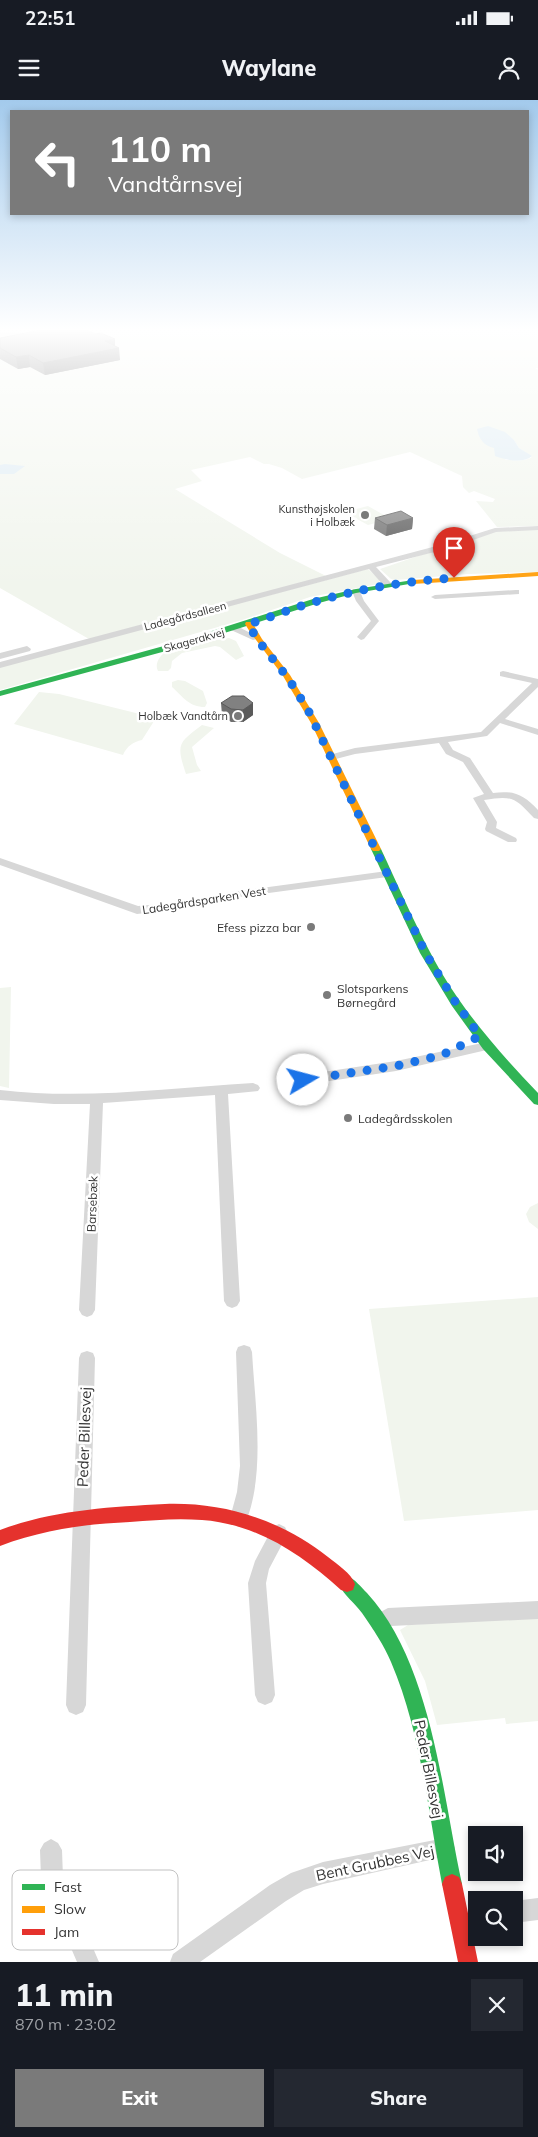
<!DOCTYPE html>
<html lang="en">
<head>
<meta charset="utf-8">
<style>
	:root { --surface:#171b24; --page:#242831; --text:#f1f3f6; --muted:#9ea1a6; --accent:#7a7a7a }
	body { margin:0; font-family:Mulish,sans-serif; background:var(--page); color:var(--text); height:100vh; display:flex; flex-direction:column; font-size:19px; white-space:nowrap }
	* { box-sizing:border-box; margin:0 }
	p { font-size:16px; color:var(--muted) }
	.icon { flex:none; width:28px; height:28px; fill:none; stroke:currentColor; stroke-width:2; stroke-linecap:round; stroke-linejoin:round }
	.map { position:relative; height:1862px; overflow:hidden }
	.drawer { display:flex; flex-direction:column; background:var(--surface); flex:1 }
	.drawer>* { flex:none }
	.top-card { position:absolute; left:10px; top:10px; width:519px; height:105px; border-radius:0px; box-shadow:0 2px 8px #0003; background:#7a7a7a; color:#fff; overflow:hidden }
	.tools { position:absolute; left:468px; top:1726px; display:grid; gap:10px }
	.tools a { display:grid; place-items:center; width:55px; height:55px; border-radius:0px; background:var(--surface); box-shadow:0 2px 8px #0003; font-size:25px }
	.pin { position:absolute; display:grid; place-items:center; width:42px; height:42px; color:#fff; margin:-51px -21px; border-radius:50% 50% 50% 0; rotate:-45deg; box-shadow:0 0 5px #0007 }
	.pin .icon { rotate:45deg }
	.me { position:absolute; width:55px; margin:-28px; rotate:82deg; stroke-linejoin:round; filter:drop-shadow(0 0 4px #0008) }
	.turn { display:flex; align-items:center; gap:18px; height:105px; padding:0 15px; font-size:22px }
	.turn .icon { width:65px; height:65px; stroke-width:2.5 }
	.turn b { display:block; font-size:35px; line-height:42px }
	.round { display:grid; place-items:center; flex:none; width:52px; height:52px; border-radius:0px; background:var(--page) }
	.head { display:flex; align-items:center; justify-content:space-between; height:85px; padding:0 15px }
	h1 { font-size:30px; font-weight:800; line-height:38px }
	.button { display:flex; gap:10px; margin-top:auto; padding:10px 15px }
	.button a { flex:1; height:58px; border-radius:0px; background:var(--accent); color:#fff; font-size:20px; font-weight:800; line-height:58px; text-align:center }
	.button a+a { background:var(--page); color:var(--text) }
	.status { display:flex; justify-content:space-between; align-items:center; height:35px; padding:0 25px; background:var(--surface); direction:ltr }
	.status svg { height:14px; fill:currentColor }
	header { display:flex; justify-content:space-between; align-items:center; height:65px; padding:0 15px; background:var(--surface); font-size:22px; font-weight:800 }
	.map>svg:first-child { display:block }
</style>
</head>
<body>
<div class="status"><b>22:51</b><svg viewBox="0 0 49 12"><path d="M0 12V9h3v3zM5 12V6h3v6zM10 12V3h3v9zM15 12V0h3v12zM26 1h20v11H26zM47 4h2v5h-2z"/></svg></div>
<header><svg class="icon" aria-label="menu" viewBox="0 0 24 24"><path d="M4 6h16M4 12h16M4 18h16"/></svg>Waylane<svg class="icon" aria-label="person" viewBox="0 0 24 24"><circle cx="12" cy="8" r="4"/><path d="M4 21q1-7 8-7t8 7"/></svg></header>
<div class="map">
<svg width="538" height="1862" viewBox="0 0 538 1862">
	<rect width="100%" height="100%" fill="#fff"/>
	<path fill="#f1f5ed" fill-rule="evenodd" d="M0,227H538V268H535L538,270V426L497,427L476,401L493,402L495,399L474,391L469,393L463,387L462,376L410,352L302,379L282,368L269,364H264L250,357L191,370L202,381L175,389L280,453L326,476L89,539L0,488ZM487,326L514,340L519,348L532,357C525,362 514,360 506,360L494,348Z
		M368,406L391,419L368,425L344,412Z
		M538,429V472L468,474L395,480L391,479L380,469L488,432Z
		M368,469L380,480L378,484L310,497L242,520L0,590V567Z
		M229,538L236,541L244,556L236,560L220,547L215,546L182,553L172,561L171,568L168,571H158C154,564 160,555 167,551C177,546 216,540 229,538Z
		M178,580L185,581L203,591L207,603L205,607C189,607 183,597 172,587V582Z
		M39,592L59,594L156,618L142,640C133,642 127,646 123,655L14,624Z
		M202,625L214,628L192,647L197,665L201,671L186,674C176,644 178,643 202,625Z
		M11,887L9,988L0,986V888Z
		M538,1103V1129L529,1122L526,1114L530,1107Z
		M538,1197V1410L404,1421L369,1209Z
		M538,1517V1621L506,1624L505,1618L437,1625L425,1581L400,1530L408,1525Z"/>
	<path fill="#ddebf3" d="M0,227H63C40,232 23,234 0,231Z
		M488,326L505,332L514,340L519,348L532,356C523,364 506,360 495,356L494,348C484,346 479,339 477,329Z
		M5,364L25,366L14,374H0V365Z"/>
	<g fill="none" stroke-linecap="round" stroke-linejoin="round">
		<path fill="#d7d7d7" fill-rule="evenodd" d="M0,232L30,234L33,236L30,238L0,236Z
			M538,426V430L496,432L450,448L376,467L391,483V487H385L369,469L0,568V562L444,444L495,428Z
			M353,489H359L364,501L379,521L364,539L361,540L357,537L371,521L356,501L352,491Z
			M516,490H519V494L435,499L431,497L435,495Z
			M231,526H237L260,538L253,540L231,530Z
			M27,546L31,549L30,551L0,559V553Z
			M503,571L538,579V587L505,619L538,629V635L500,623L487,636L448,642L453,650L470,658L493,693C514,690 524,695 538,710V719L534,718C515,698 513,695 484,700L497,722L496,728L516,738L517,740L516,742H508L486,731L485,729L487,722L473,698L484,694L463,662L446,654L439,643L355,654L332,660L327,657L329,655L355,648L481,632L532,583L500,576V572Z
			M0,758L138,806L193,801L231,792L387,771L392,774L387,777L231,798L193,807L137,814L0,765Z
			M487,942L491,943L493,946L491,949L396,971L303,985L298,983L296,980L298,977L303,975L396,961Z
			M253,983L258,985L260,988L258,991L228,994L240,1201L237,1206L232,1208L227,1206L224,1201L215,995L103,1003L95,1210L92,1215L87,1217L82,1215L79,1210L90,1004H54L0,1000V990C84,1000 169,988 253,983Z
			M244,1245L250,1247L252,1252C255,1305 266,1375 245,1424L239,1427L233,1424L230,1418L237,1392L240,1366L236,1252L238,1247Z
			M87,1251L93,1253L95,1258L86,1605L83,1612L76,1615L69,1612L66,1605L79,1258L81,1253Z
			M279,1424L285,1427L288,1433L269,1469L266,1483L275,1595L272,1602L265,1605L258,1602L255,1595L248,1483L255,1461L273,1427Z
			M538,1501V1519L391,1526L380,1532L373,1530L371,1523L373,1516L388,1508Z
			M445,1738L452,1741L455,1748L452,1755L323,1784L304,1790L286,1801L200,1862H170L173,1854L270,1785L291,1773L323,1762Z
			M51,1739L58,1743L62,1750L63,1778L99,1862H77L41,1778L40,1750L44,1743Z
			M538,1798V1820L514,1823V1801Z"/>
		<path fill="#30b455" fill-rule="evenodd" d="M413,480L417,482L415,483L356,493L319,503L177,548L0,596V591L171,544L313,499L356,489Z
			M376,746L381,749C397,783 412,818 430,852C458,906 497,950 538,993V1005L534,1004L483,949L452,906L420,853L371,749Z
			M347,1476C355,1479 361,1487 367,1493C432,1564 442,1693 462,1784L459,1791L452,1794L445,1791L442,1784C428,1711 421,1632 391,1562C384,1545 373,1529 362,1513C355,1503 344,1496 339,1484L341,1478Z"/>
		<path fill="#ff9f0a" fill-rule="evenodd" d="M538,472V476L413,484L409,482L413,480Z
			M246,522H252L262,539L290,575L319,623L381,749L379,751H373L371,749L311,623L283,576L250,532L245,524Z"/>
		<path fill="#e5322d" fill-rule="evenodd" d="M165,1404C225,1402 281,1420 328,1457C338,1465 351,1473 355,1484L353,1490L347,1492L341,1490C301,1454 257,1424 202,1420C178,1418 154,1420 130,1422C85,1424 42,1430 0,1446V1430C54,1410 108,1407 165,1404Z
			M452,1774L459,1777L462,1784L478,1862H458L442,1784L445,1777Z"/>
	</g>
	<path fill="#6f6f6f" d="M95,234L115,246L120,260L45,275L30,267L18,269L0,259V238Z
		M375,418H413L412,429L386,436L374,429Z
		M221,603H253V615L243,622H231L222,615Z"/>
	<path fill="#5a5a5a" d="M115,239V248H119L120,260L45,275L43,263L105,241Z
		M29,255L30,267L18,269L16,257Z
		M413,418L412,429L386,436L387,425Z
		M253,603V615L243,622V610Z"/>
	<path fill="#818181" stroke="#5a5a5a" d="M56,227H82L95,234L101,233L115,239L105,241L119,248L43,263L29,255L16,257L0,248V238Z
		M401,411L413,418L387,425L375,418Z
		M232,596H244L253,603L243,610L231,609L221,603Z"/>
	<linearGradient id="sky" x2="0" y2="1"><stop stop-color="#a3caec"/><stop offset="0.47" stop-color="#fff"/><stop offset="1" stop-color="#fff" stop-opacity="0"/></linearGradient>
	<rect width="538" height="488" fill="url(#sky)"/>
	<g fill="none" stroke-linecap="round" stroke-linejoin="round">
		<path stroke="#1a73e8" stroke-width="9" stroke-dasharray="0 16.2" d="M303,980L396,966L442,955L480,936L456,903L426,854L308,610L288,578L256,538L249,524C272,517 295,507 318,501C363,488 408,481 454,478"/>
	</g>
	<g fill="#7a7a7a" stroke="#fff" stroke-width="2">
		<circle cx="365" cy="415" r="5"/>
		<circle cx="238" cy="616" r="5"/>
		<circle cx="311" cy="827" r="5"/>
		<circle cx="327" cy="895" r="5"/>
		<circle cx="348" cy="1018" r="5"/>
	</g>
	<g text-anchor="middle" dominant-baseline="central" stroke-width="5" stroke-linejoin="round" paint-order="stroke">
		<g font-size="11" fill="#333" stroke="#fff" text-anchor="end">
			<text x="355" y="409">Kunsthøjskolen<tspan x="355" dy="13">i Holbæk</tspan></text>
			<text x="228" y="616">Holbæk Vandtårn</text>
		</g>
		<g font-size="11" fill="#333" stroke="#fff">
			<text transform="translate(185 516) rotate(-15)">Ladegårdsalleen</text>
			<text transform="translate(194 540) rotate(-16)">Skagerakvej</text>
		</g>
		<g font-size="12" fill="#333" stroke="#fff">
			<text transform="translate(204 800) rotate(-9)">Ladegårdsparken Vest</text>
			<text transform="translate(92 1104) rotate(-88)">Barsebæk</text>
		</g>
		<g font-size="12" fill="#333" stroke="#fff" text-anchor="start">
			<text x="301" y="827" text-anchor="end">Efess pizza bar</text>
			<text x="337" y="888">Slotsparkens<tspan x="337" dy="14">Børnegård</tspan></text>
			<text x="358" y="1018">Ladegårdsskolen</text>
		</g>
		<g font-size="15" fill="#333" stroke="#fff">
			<text transform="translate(84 1337) rotate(-88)">Peder Billesvej</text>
			<text transform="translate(429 1669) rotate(79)">Peder Billesvej</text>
			<text transform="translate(375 1763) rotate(-12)">Bent Grubbes Vej</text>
		</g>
	</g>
	<rect x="12" y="1770" width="166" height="80" rx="8" fill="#fff" stroke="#c2c2c2" stroke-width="1"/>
	<rect x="22" y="1784" width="23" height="6" fill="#30b455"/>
	<rect x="22" y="1806" width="23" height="7" fill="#ff9f0a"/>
	<rect x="22" y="1829" width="23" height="6" fill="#e5322d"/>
	<g font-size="14" fill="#333">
		<text x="54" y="1792">Fast</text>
		<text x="54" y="1814">Slow</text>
		<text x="54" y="1837">Jam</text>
	</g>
</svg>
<div class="tools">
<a><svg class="icon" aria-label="sound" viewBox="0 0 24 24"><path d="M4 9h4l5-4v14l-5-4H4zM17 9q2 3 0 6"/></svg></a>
<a><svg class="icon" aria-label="search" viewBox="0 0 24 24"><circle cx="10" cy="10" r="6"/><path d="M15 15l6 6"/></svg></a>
</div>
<div class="pin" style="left:454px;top:478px;background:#d93025"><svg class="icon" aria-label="arrive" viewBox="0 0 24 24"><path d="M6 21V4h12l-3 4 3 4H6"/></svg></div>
<svg class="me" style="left:303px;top:980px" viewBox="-20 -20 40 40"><circle r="19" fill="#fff"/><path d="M0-13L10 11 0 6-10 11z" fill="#1a73e8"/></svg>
<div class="top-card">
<div class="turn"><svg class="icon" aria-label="left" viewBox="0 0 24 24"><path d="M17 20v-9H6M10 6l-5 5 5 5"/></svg><div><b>110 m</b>Vandtårnsvej</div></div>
</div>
</div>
<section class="drawer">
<div class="head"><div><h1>11 min</h1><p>870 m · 23:02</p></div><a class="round"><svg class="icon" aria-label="close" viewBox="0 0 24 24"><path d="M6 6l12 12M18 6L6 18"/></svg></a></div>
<div class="button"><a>Exit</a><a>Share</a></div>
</section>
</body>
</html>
